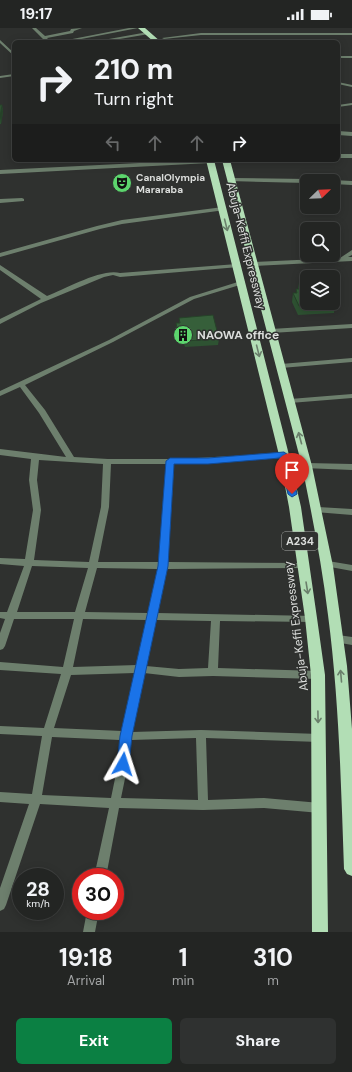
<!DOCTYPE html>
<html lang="en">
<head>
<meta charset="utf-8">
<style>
	:root { --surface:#232523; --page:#2f3130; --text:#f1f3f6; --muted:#a3a5a6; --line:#404241; --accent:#0b8043 }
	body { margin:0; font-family:"DM Sans",sans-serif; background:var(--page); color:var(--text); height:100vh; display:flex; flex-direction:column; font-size:15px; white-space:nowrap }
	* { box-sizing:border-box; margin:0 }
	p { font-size:13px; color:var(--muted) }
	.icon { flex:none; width:22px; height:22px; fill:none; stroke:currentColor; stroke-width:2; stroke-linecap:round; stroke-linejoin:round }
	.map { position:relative; height:904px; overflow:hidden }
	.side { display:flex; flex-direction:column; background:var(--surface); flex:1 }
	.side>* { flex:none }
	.hud { position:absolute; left:12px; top:12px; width:328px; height:122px; border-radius:6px; box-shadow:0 2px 10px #0003,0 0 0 1px var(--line); background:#232523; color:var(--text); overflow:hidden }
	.needle { width:26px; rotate:67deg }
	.buttons { position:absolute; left:300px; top:146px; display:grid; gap:8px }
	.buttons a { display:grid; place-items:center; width:40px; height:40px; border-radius:6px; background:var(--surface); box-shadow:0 2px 10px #0003,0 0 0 1px var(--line); font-size:20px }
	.speed { position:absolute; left:12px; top:840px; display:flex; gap:8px; font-size:20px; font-weight:700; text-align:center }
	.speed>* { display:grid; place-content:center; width:52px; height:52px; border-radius:50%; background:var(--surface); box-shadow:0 2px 10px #0003,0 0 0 1px var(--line); line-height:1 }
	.speed small { font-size:10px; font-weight:400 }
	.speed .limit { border:6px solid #d22; background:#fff; color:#111 }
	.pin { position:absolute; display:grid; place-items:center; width:34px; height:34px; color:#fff; margin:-41px -17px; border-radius:50% 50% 50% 0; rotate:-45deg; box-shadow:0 0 4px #0007 }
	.pin .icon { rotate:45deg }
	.me { position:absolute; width:44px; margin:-22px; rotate:6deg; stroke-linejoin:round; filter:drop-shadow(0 0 3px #0008) }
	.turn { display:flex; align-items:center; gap:14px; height:84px; padding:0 16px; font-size:18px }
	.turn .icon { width:52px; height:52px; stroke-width:2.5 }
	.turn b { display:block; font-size:28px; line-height:34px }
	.lanes { display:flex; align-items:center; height:38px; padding:0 16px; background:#0003; justify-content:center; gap:20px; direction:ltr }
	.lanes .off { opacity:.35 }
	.eta { display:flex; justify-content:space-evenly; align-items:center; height:68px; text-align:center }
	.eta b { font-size:24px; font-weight:700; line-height:28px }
	.action { display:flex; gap:8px; margin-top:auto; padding:8px 16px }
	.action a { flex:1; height:46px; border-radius:6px; background:var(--accent); color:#fff; font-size:16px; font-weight:700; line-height:46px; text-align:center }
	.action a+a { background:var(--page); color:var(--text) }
	.status { display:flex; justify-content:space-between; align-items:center; height:28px; padding:0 20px; background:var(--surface); direction:ltr }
	.status svg { height:11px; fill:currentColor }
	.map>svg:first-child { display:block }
</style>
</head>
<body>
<div class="status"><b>19:17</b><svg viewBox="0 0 49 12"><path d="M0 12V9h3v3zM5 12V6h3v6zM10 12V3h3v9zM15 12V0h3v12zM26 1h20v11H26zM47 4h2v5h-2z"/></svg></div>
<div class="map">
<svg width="352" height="904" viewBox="0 0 352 904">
	<rect width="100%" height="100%" fill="#2f312f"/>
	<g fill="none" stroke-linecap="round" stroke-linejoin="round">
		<path fill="#6d7f6d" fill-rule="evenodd" d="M32,0H36L45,8L70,3L71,1L82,0L74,3L73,5L47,10L50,13L49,14H46Z
			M129,0H138L66,14H57Z
			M148,4L150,5L149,6L102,14H92Z
			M201,5H352V7H201L164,11L162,10Z
			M0,12L14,25V28L0,15Z
			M338,28H352V30H338Z
			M14,46V48L0,50V48Z
			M352,75V77L338,79V77Z
			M338,103L352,104V108L338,107Z
			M338,126H352V130H338Z
			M199,132L213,133L210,135L0,146V142Z
			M223,132H239C235,135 227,135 223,132Z
			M231,150L307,151L310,153H307V155L229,153L228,152Z
			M333,152L352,153V157L333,156V153H331Z
			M22,170L24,171V173L0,175V171Z
			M223,179L225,180V182L122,196L100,201L0,229V225L97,198L122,192Z
			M352,222V227L348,229H352V233L252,238L249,236L252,234L340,230Z
			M237,236L240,238L239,239L120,249L113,247L104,249L41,275L0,296V291L41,271L0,242V237L47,268C65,261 102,240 120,245Z
			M241,253L244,255L243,256L194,271L113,314L25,357L45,382L74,429L108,431H178L287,425L288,427L284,430L174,436L168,534L303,535L306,536L307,538L306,540L167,541L157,585L314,588L316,590L314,592L311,594L220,593L218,640L318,643L321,644L323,647L321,650L318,651L213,648L179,649L144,645L132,704L201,702L319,706L323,707L324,710L323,713L319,714L206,710L208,772L264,770L320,775L324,777L325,780L324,783L320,785L264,780L203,782L119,780L106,849H94L109,780L40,776L6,877L4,881L0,883V860L29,776L0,774V764L32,766L42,708L0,706V698L44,700L61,646L0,642V634L63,639L74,591H14L5,618L3,621L0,622V605L5,591L0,590V584H7L24,538L0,536V530L25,531L33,482L29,452L31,431L0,427V421L66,429L39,385L20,359L0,368V363L109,312L190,269ZM39,432L103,436L101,479L89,534L34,532L41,482L37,452ZM111,436H166L159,534H98L109,479ZM32,538L88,540L75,584H17ZM97,540L158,541L148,585L85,584ZM83,591L147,592L137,637L73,639ZM156,592L211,593L208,640L179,641L146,638ZM135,645L122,703L54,700L71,647ZM52,709L120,712L118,736L111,770L42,767ZM196,710L198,772L121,770L128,736L131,712Z
			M352,296V300L271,305L268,303L271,301Z
			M352,330V334L281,340L277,338L281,336Z
			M352,366V370L290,375L286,373L290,371Z
			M307,435L352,436V442L304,440L303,438Z
			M318,479L352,481V487L315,484L314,482Z
			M328,533L352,537V543L325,538L324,536L325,534Z
			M338,607L352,609V617L335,614L333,611L335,608Z
			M87,883H99L95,904H83Z"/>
		<path fill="#6d7f6d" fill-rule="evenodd" d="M338,54L352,57V59L338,56Z"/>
		<path fill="#b2deb5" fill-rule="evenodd" d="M138,0H145L161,14H154Z
			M206,132H214L289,427L301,479L317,590L325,647L328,904H312L311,647L305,590L289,479L279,427Z
			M222,132H230L312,438L333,538L347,638L352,701V848L347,846L344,841C341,756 339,671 328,587C322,537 312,487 302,438Z"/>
	</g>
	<path fill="#2e5232" d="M0,77H2L3,84L1,96H0Z
		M299,255L307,275L335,276L334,285L298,287L292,274L293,265H296V261H298Z
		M179,290L219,311L218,317L185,319L184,316H179L176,301V295H179Z"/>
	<path fill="#264229" d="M2,77L3,84L1,96L0,89Z"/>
	<path fill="#365f3a" stroke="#264229" d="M0,77H2L0,89Z
		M299,255H307V275H333V271L335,276L299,278L293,265H297L296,261H301Z
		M213,287L219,311L185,313L184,310H179L176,295H180L179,290Z"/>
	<defs><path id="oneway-shaft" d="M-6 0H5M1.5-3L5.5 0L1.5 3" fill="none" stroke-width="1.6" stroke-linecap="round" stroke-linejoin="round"/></defs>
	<g stroke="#6a7f6b">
		<use href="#oneway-shaft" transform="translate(226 197) rotate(76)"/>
		<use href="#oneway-shaft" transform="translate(258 323) rotate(76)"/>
		<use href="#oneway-shaft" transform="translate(300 410) rotate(-105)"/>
		<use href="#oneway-shaft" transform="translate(307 560) rotate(81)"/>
		<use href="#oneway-shaft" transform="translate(341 648) rotate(-95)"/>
		<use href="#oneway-shaft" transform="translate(318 689) rotate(89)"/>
	</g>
	<path fill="#1a73e8" stroke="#114b97" d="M284,424L288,427L297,466L292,469L288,466L280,430L208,436H174L168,538L132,708L129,736L127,740L123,741L119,740L117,736L120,708L158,538L166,433L170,430H208Z"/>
	<defs>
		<g id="theatre-disc" transform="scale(1)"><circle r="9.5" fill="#5cd56d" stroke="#2f312f"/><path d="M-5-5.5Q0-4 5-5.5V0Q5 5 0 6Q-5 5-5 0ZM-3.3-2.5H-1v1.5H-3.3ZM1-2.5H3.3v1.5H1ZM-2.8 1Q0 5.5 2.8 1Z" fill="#111"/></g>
		<g id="building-disc" transform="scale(1)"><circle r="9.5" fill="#5cd56d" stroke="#2f312f"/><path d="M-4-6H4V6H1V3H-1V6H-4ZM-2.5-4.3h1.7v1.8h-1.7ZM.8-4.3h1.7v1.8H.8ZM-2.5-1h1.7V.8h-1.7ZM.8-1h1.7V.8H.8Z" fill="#111"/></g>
	</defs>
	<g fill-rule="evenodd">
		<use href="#theatre-disc" x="122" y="155"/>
		<use href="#building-disc" x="183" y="307"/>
	</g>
	<g text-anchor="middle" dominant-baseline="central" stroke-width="3" stroke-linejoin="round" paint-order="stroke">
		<g font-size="10" font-weight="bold" fill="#dbdddb" stroke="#2f312f" text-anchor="start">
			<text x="136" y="149">CanalOlympia<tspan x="136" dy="12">Mararaba</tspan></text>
		</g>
		<rect fill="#2f312f" stroke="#a7a9a7" stroke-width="1" x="282" y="504" width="36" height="18" rx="3"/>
		<g font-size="11" font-weight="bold" fill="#dbdddb">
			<text x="300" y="513">A234</text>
		</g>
		<g font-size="12" fill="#dbdddb" stroke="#2f312f">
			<text transform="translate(246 218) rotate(76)">Abuja-Keffi Expressway</text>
			<text transform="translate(296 598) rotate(-97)">Abuja-Keffi Expressway</text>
		</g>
		<g font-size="12" font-weight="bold" fill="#dbdddb" stroke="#2f312f" text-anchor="start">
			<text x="197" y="307">NAOWA office</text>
		</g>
	</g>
</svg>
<div class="buttons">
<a><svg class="needle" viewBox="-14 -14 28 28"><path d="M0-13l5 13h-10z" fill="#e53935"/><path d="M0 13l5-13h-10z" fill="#a3a5a6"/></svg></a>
<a><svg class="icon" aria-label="search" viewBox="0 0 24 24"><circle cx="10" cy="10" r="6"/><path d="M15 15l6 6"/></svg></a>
<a><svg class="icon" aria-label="layers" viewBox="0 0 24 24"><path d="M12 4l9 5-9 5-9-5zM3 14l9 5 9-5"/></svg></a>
</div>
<div class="speed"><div>28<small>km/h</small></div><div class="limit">30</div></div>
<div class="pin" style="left:292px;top:466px;background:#d93025"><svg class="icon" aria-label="arrive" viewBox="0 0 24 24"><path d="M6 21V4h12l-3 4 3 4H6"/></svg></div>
<svg class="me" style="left:123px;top:736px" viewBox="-20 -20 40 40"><path d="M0-17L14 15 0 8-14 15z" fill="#1a73e8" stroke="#fff" stroke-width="4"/></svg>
<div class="hud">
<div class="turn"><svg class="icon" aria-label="right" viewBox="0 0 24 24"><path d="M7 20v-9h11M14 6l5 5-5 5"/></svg><div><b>210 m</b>Turn right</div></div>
<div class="lanes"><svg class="icon off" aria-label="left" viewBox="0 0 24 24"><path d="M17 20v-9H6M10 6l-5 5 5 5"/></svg><svg class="icon off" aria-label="ahead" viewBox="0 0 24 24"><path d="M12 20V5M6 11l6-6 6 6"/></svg><svg class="icon off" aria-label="ahead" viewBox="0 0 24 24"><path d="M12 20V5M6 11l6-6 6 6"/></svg><svg class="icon" aria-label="right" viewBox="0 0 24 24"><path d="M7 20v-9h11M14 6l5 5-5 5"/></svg></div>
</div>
</div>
<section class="side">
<div class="eta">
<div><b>19:18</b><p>Arrival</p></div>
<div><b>1</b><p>min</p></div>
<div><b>310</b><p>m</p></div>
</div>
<div class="action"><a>Exit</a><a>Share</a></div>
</section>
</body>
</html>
